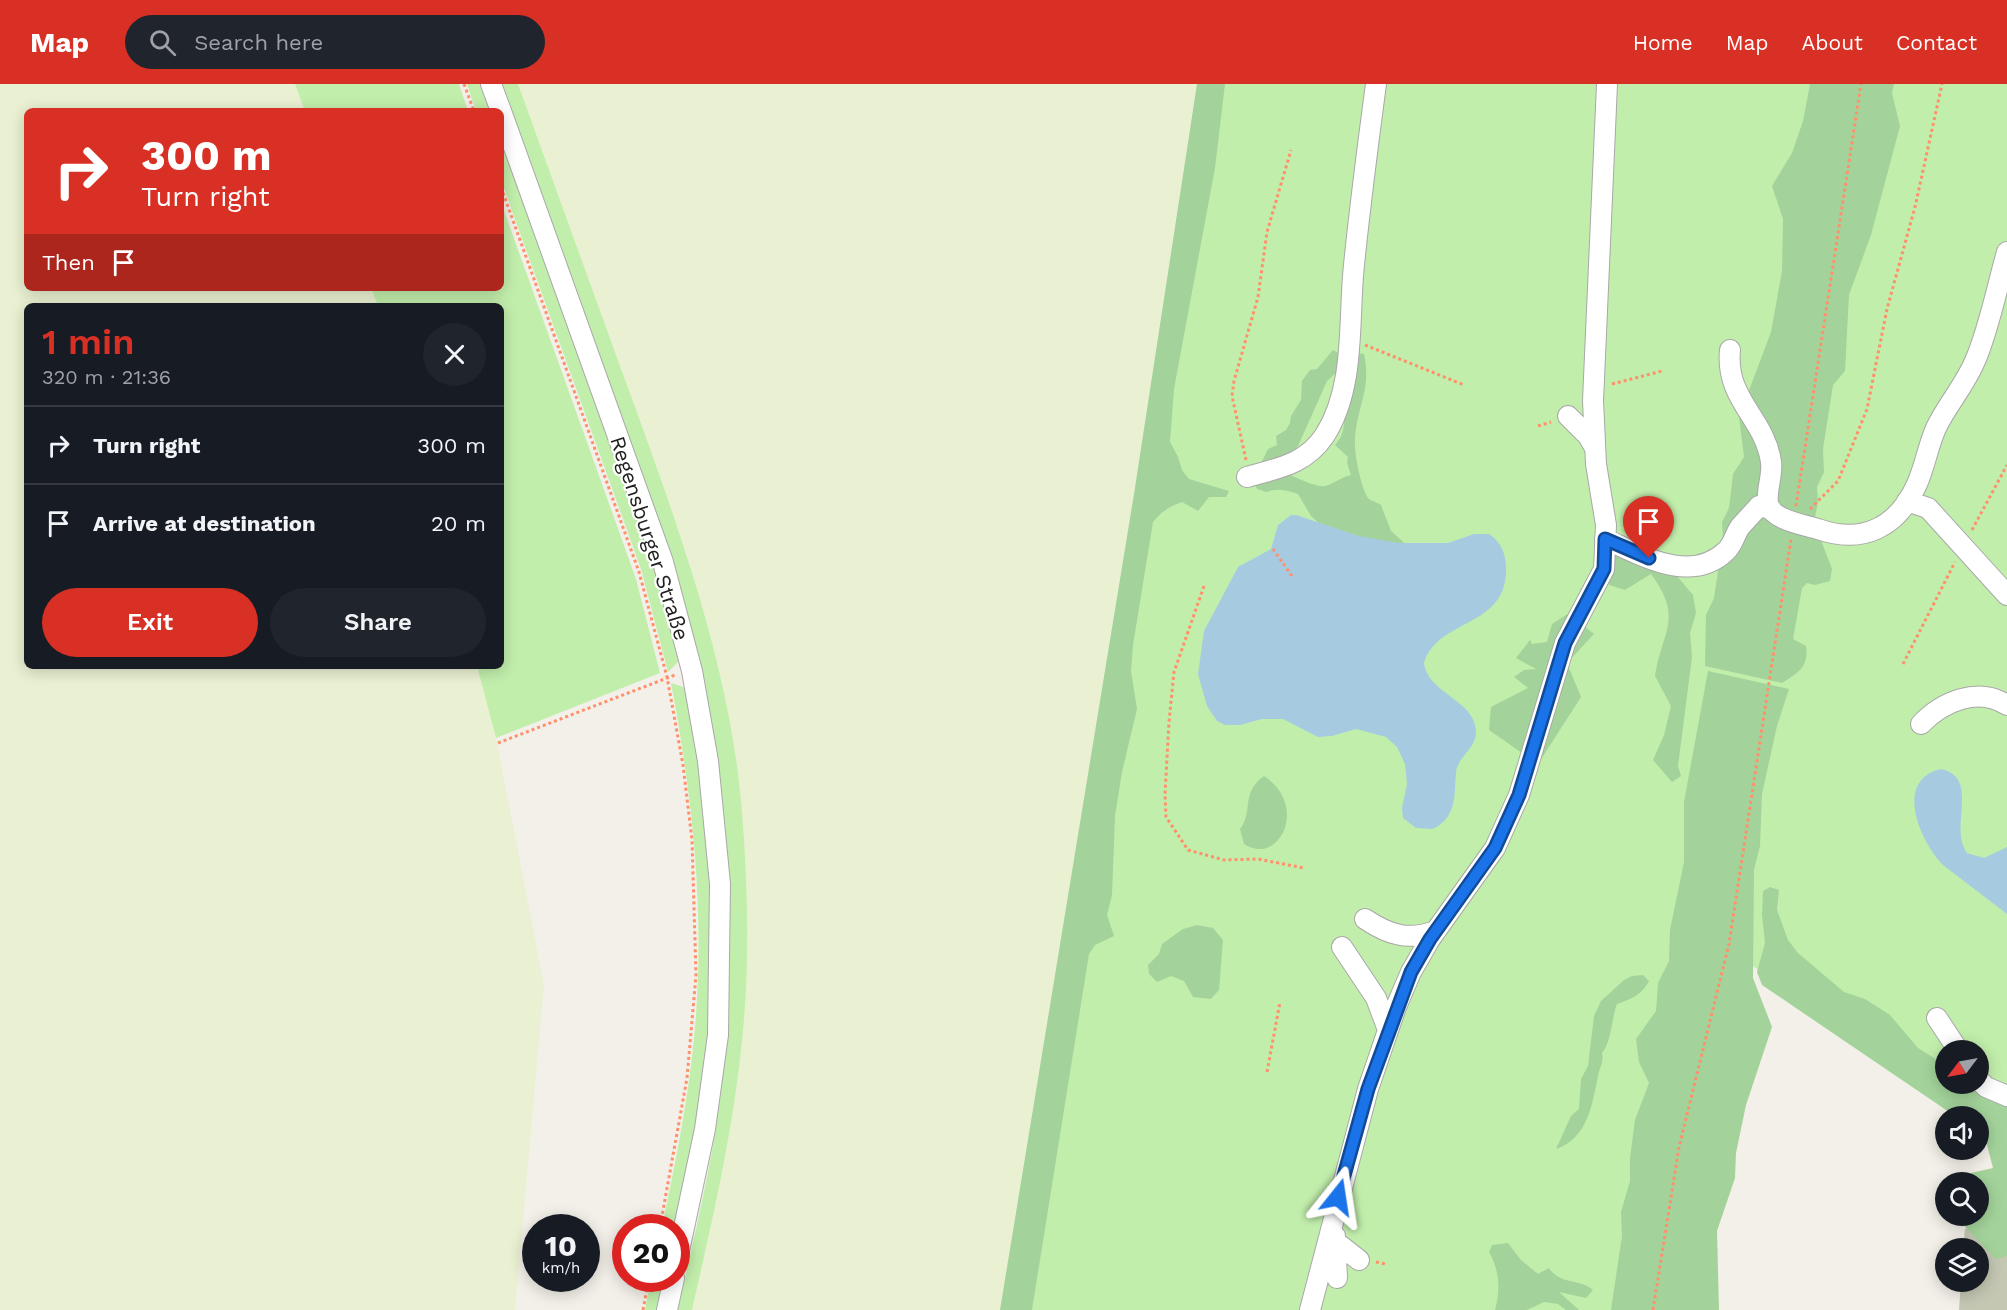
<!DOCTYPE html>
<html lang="en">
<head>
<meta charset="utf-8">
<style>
	:root { --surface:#171b24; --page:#20242c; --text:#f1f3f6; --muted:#9ea1a6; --line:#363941; --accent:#d93025 }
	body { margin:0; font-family:"Work Sans",sans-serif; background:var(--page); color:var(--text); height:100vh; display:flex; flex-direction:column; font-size:22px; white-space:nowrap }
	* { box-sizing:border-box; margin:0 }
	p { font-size:20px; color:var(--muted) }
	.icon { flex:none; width:33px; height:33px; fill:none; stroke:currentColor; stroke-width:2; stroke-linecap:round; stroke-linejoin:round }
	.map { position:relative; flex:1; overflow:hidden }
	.panel { position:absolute; left:24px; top:219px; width:480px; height:366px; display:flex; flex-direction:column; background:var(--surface); border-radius:9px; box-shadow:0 3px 15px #0003 }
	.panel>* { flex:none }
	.banner { position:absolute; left:24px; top:24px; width:480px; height:183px; border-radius:9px; box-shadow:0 3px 15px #0003; background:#d93025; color:#fff; overflow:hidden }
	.needle { width:39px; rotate:238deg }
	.tools { position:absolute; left:1935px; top:956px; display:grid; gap:12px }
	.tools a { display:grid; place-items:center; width:54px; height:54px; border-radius:50%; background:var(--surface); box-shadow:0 3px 15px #0003; font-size:30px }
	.speed { position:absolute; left:522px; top:1130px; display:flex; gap:12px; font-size:30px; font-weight:700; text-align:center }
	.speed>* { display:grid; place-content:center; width:78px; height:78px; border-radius:50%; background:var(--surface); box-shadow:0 3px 15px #0003; line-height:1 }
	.speed small { font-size:15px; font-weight:400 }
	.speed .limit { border:9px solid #d22; background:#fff; color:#111 }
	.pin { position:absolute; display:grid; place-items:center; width:51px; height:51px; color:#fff; margin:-62px -26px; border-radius:50% 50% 50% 0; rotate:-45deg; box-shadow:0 0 6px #0007 }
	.pin .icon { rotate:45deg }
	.me { position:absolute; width:66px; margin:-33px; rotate:15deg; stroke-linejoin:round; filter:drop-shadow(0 0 4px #0008) }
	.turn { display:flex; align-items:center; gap:21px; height:126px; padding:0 18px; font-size:27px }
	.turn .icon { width:78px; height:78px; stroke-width:2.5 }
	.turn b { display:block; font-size:42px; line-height:51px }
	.then { display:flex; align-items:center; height:57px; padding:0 18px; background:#0003; gap:12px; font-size:22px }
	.round { display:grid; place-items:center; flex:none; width:63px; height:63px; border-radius:32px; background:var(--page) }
	.head { display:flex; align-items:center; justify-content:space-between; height:102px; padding:0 18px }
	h1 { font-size:36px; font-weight:600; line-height:45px; color:var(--accent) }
	.primary-button { display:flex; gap:12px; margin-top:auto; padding:12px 18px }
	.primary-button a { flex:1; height:69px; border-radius:36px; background:var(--accent); color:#fff; font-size:24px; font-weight:600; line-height:69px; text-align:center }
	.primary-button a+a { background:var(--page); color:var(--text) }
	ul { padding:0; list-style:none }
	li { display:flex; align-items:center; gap:18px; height:78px; padding:0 18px; border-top:2px solid var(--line) }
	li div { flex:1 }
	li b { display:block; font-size:22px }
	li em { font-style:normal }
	header { display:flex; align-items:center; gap:36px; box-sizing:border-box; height:84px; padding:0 30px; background:var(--accent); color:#fff }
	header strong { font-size:28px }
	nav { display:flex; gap:33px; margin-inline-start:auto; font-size:21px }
	.search { width:420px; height:54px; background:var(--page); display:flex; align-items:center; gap:15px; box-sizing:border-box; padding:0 21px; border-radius:33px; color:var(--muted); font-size:22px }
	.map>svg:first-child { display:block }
</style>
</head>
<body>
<header>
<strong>Map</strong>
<div class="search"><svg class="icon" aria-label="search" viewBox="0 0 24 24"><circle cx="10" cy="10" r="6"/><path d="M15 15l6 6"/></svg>Search here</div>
<nav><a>Home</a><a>Map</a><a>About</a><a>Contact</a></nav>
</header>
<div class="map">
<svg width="2007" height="1226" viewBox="0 0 2007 1226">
	<rect width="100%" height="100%" fill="#f2f0e8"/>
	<path fill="#c4c7b2" d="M2007,1135V1226H1959L1961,1197H1978V1164H1963L1965,1145Z"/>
	<path fill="#eaf1d2" d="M0,0H295L305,27H27V204H371L378,222H27V582H477L496,654L544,901L515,1226H0Z
		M518,0H1208L1015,1226H692L713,1130L742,957L747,846L740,706L716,581L686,467Z"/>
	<path fill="#c2eeac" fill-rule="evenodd" d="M295,0H459L468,27H305Z
		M467,0H481L491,27H476Z
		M501,0H518C557,108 596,216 635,323C682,453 731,589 742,728C748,804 750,882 742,957C733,1048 712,1138 692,1226H678C694,1151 714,1075 722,998C738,860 728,723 701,587Z
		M1208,0H2007V1056L1978,1032H1972L1728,865L1668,1226H1015ZM1946,966H1978V999H1946Z
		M501,54L655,482L680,576L668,588L641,485L501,96Z
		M501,118L636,495L660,589L496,654L477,582H501V222H378L371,204H501Z
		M671,599L686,604C707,718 717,833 709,949C704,1014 689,1079 676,1143H662C675,1080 688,1018 694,954C706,835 693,715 671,599Z
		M651,1194H666L660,1226H645Z"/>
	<path fill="#a3d39a" d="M1197,0H1225L1215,84L1174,305L1170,358L1178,373L1182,386L1189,395L1229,407L1226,413H1209L1198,427L1182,418C1170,422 1161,428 1153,438L1133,561L1131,587L1137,625L1122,688L1115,732L1112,811L1107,831L1114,852L1095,861L1089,870L1032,1226H1000L1134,410Z
		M1810,0H1894L1892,9L1900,42L1871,151L1849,211L1845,287L1833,301L1823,365L1824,388L1817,403L1818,418L1814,438L1832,485L1830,497L1815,501L1807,499L1802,504L1793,555L1806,562C1809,583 1798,589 1782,599L1705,582L1706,531L1714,514L1723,454L1722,438L1729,424L1733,390L1744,373L1739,333L1771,248L1782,187L1783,135L1772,102L1792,69L1803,37Z
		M1333,266L1343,272L1340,285L1327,297L1298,362L1281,386C1290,391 1316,404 1325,402C1334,400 1341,393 1351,391L1347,379L1348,373L1335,361C1349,345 1342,333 1344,315C1346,300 1354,283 1358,269L1364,270C1372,306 1356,324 1355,357C1354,368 1361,406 1369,415C1372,417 1378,419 1381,421L1391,447L1410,464L1332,451L1311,432L1298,410C1286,406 1278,404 1266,408L1257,405L1253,396L1268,365L1277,361L1276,352L1286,346L1290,339L1291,332L1301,316L1302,297L1310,286L1317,285Z
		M1613,464L1670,484L1693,511L1696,529L1690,549L1692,573L1678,682L1681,692L1672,698L1653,676L1664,651L1671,622L1655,592C1662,546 1684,535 1651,490L1625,506L1609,501Z
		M1569,529L1594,550L1567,579L1581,613L1538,680L1489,646L1491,623L1528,604L1514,593L1524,586L1536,585L1516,574L1530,556L1532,560L1547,558L1552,540Z
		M1708,587L1789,605L1777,642L1762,710L1760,762L1754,786L1753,894L1772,943L1746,1021L1736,1069L1735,1094L1717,1147L1719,1226H1611L1622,1152L1621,1128L1630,1097V1074L1635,1036L1649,999L1639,978L1636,955L1656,927L1658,899L1669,877L1670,846L1684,778V718Z
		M1264,692C1309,721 1280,783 1244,760L1240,745C1254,727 1240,709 1264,692Z
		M1770,803L1779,806L1777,826L1788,856L1798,869L1844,908L1865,915L1890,931L1918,964L1945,981L1946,999H1976L2007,1021V1172L1996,1175L1954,1131H1978V1098H1964L1971,1089L1993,1084L1985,1053L1979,1048L1978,1032H1955L1762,901L1757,888L1765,859L1762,831L1763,807Z
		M1197,841L1213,844L1223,856L1219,906L1211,915L1193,913L1184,897L1171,892L1157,898L1149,890L1148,881L1159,870L1162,860L1183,845Z
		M1643,891L1649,897C1642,911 1631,915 1617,920C1611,936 1612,957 1602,969C1604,979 1600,982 1598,992C1592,1021 1588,1054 1556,1065L1571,1032L1579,1025L1581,995L1588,982L1594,932L1601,917L1624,896L1632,892Z
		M1508,1159L1521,1176L1538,1190L1549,1184C1560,1201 1579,1194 1593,1206L1586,1214L1559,1208L1579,1226H1566L1558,1220L1544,1218L1527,1226H1495C1501,1206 1499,1185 1489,1168L1492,1161Z"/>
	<path fill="#a6cbe1" d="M1291,431H1296L1359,452L1398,459H1448L1474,450H1489C1501,458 1505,468 1506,482C1509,545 1438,533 1424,579C1428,610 1476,616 1476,648C1476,665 1457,673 1456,689C1454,712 1457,733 1433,745L1416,744L1403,734L1402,724L1407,700L1405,680L1397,663L1386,653L1356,645L1332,652L1318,653L1283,635H1262L1240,641H1225L1217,637L1207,622L1198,590L1204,547L1238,483L1271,465L1278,441Z
		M1941,685C1981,694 1948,743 1967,769L1984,774L2007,763V830L1943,781C1920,758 1893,696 1941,685Z"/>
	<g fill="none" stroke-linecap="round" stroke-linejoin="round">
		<g stroke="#a8a8a8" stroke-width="22">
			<path id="minor" d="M491,0L501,27
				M501,27L663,478L692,587L708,677L720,800L718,951L705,1045L676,1181
				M1730,266C1725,316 1765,334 1771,378C1773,391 1766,406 1768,419C1771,436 1805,441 1818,445C1863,461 1898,443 1917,400C1925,382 1928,362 1936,344C1947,321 1965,301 1975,277C1989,245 1997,203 2007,168
				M1568,332L1588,352L1595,364
				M1247,393C1279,384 1306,380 1325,351C1356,302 1348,236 1354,181C1360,121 1368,60 1376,0
				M1907,417L1928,424L2007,511
				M1605,455C1641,471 1691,501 1726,467C1733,461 1735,450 1740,443C1746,436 1753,429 1759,422L1771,425
				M1921,640C1942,618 1978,602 2007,621
				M1365,835C1389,851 1408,857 1436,847
				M1342,863L1376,914L1388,946
				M1937,934L1958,966
				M1978,995L1986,1003L2007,1012
				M1335,1152L1337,1194
				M1336,1158L1359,1176
				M667,1226L674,1194
				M1310,1226L1368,1005L1396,923L1411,888L1430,855L1495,764L1519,711L1565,559L1604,485L1606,441L1596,380L1593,317L1607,0"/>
		</g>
		<path stroke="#ff906b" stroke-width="3" stroke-dasharray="3 3" stroke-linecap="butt" d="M464,0L474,27
			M501,103L639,488L667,593L683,681L692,756L696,891L687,994L660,1143
			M1365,261L1464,301
			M1612,300L1662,287
			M1538,342L1551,338
			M1246,376L1232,312L1234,297L1258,213L1267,148L1291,66
			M1796,422L1861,0
			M1810,425L1838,397L1867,325L1887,225L1915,123L1942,0
			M1972,446L2007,381
			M1273,465L1292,492
			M1204,502L1174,588L1169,638L1165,710L1166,733L1188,766L1224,776L1258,775L1304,784
			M1903,580L1955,478
			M498,659L675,591
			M1267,988L1280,918
			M1376,1178L1386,1180
			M643,1226L649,1194
			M1653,1226L1679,1063L1729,860L1791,455"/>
		<use href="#minor" stroke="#fff" stroke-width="20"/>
	</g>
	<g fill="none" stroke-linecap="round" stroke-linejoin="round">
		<g stroke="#114b97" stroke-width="15">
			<path id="route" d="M1338,1113L1368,1005L1411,888L1430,855L1495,764L1519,711L1565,559L1604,485L1605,455L1649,474"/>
		</g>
		<use href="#route" stroke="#1a73e8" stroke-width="10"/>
	</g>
	<g text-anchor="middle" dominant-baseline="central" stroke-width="4.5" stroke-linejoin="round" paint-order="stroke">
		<g font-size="21" fill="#212121" stroke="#fff">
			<text transform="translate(650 454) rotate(72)">Regensburger Straße</text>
		</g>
	</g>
</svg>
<div class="tools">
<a><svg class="needle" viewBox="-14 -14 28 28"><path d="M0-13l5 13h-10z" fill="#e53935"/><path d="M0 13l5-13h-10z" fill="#9ea1a6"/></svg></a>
<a><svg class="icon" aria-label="sound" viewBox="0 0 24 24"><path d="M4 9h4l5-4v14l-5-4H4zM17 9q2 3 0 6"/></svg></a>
<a><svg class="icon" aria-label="search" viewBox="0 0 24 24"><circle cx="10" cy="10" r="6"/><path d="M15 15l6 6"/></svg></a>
<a><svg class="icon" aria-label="layers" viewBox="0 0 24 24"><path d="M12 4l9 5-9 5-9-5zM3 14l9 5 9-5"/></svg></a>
</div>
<div class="speed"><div>10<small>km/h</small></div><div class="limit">20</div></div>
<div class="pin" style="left:1649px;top:474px;background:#d93025"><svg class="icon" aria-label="arrive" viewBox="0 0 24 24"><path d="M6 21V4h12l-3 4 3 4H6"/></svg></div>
<svg class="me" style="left:1338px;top:1113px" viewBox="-20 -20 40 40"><path d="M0-17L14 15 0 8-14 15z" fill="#1a73e8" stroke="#fff" stroke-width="4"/></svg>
<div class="banner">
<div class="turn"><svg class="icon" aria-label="right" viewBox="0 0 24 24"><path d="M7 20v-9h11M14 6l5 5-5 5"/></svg><div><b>300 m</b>Turn right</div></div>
<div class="then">Then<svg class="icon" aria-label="arrive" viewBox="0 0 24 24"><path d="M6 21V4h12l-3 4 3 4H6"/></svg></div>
</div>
<section class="panel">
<div class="head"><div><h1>1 min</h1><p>320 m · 21:36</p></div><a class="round"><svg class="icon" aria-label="close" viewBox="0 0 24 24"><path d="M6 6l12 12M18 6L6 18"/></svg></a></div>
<ul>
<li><svg class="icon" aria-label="right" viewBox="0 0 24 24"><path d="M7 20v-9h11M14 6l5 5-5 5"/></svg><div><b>Turn right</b></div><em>300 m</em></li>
<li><svg class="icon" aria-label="arrive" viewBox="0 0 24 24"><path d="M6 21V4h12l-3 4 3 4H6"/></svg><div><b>Arrive at destination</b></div><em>20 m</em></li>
</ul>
<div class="primary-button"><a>Exit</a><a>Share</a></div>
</section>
</div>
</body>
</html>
